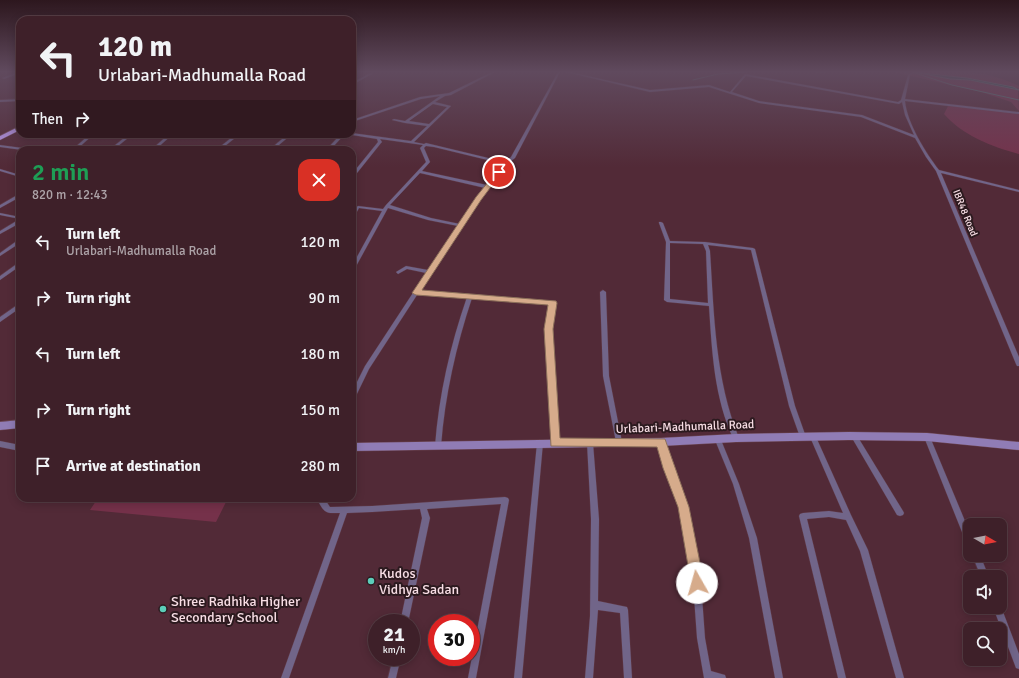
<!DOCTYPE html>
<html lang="en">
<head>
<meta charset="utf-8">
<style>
	:root { --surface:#3e2029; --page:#452831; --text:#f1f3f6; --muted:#ada3a8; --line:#573e46 }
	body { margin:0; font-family:Signika,sans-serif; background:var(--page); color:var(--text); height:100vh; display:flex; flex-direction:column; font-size:15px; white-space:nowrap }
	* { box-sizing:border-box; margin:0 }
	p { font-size:13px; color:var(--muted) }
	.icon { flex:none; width:22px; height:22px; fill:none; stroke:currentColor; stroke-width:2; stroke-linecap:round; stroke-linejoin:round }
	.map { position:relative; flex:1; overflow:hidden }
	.details { position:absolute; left:16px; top:146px; width:340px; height:356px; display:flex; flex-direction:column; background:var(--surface); border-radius:12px; box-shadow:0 2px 10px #0003,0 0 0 1px var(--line) }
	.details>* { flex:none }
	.hud { position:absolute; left:16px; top:16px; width:340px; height:122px; border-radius:12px; box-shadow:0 2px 10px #0003,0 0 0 1px var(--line); background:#3e2029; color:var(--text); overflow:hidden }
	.needle { width:26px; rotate:99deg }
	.tools { position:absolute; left:963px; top:518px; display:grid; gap:8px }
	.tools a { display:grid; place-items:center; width:44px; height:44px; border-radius:8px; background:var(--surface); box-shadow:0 2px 10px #0003,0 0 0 1px var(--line); font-size:20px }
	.speed { position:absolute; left:368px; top:614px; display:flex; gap:8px; font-size:20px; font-weight:700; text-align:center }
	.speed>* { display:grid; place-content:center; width:52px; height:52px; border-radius:50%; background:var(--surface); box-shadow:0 2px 10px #0003,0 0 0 1px var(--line); line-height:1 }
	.speed small { font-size:10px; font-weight:400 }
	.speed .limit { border:6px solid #d22; background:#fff; color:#111 }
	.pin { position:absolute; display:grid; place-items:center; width:34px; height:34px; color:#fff; margin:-17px; border:2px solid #fff; border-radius:50%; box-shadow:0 1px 4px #0007 }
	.me { position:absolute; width:44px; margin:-22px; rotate:353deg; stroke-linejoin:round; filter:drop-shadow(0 0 3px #0008) }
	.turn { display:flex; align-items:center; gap:14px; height:84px; padding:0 16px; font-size:18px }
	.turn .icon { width:52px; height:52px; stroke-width:2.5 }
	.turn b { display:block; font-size:28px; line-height:34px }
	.then { display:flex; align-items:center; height:38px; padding:0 16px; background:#0003; gap:8px; font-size:15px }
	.round { display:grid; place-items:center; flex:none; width:42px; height:42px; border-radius:12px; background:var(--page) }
	.head { display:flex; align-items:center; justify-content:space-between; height:68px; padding:0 16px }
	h1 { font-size:24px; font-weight:600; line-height:30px; color:#1e9e55 }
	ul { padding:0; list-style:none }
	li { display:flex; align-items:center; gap:12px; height:56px; padding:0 16px }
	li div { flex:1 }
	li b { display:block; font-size:15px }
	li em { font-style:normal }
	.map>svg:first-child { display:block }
</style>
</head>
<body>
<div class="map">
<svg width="1019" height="678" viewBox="0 0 1019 678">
	<rect width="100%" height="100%" fill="#522a37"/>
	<path fill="#75314a" d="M894,72H914L950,79L970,80L1018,90L1019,111L1011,102L981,92Z
		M923,72C960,72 984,69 1019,86V89L967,78Z
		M948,106L1019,113V154C992,147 962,135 944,114Z
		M98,498H228L216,522L90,510Z"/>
	<path fill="#075e52" stroke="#4f847e" d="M914,72L967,78L1013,87L1019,90L970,80L950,79Z"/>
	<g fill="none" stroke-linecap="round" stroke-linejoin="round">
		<path stroke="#4f847e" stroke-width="1" d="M815,72H826
			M904,72L908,73
			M915,73L952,85L1019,100
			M693,80L718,74L747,72"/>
		<g stroke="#6d4753" stroke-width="0.5">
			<path id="street" d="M18,72H20V73L4,79L2,78Z
				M492,72H495L451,95L445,96L435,102L451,106L414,142L424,144L426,143L505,162L511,157L558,72H560L515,158L507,164L481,199L419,292L470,294L555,302L556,303L552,329L558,443L557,445L555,446L553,445L552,443L546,329L550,304L472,298C456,346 445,395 441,446L440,448L438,449L436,448L435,446C439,395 450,346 467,297L417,295L369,369L354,400H352V392L365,366L426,273L407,269L398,274L396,272L406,266L428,270L458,226L428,220L388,208L354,270L352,271V266L382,211L359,208L354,217H352C352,213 354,208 358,206L383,209L386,205L426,162L420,148L423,145L380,139L382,142L381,143L353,178H352V174L378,142L377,139L352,135L350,134H352V133L411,141L427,126L405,123L392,120L394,119L405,121L440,96L421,99L352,122V120L420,97L449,93ZM433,104L447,107L429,124L409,121ZM426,146L434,147L504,164L487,185L422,171L430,162L424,148ZM420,173L485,188L460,224L431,218L390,205Z
				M566,72H570L650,90L709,85L730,92L745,74L898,102L901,100L908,75L912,72H915L910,75L905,99L1019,112V114L905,101C907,123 926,153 939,170L1019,190V192L941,173L1019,357V366H1017L1016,364L936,171L926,157L915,138L861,117L759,103L709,87L650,92ZM746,76L899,104L902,102L905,115L914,135L862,115L759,101L732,92Z
				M370,73L372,74L352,85V83Z
				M20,99V101L0,102V100Z
				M90,134H94L76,150H72Z
				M129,134H133L113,150H109Z
				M169,134H173L155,150H151Z
				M236,134H240L220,150H216Z
				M288,134H292L273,150H269Z
				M341,134H345L330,150H326Z
				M0,145L30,149L32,150H22L0,147Z
				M0,169L20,175V177L0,171Z
				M19,194H20V197L0,208V205Z
				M0,213L20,217V219L0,215Z
				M18,220H20V223L0,234V231Z
				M659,222H661L663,223L670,241L705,242L753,248L755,249L795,406L806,437L805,439L803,440L801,439L800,437L789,406L751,250L708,245L710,251C714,314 715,379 739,438L738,440L736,441L734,440C714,398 712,351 709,306L667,302L664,300L666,242L659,223ZM670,243L703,244L706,251L708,303L670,299Z
				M18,240H20V243L0,256V253Z
				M18,263H20V266L0,280V276Z
				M603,290L606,292L609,376L622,442L621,444L619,445L617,444L616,442L603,376L600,292Z
				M20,303V308L0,322V317Z
				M854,433L856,434L903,511L904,513L903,515L900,516L897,515L852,438L851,436L852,434Z
				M813,434L815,435L816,437L851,515L868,550L904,678H896L860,551L846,520L829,517L807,519L846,678H838L799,516L800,514L803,513L829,511L843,513L810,437L811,435Z
				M927,434L929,435L930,437L970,533V546L967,545L966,542L924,437L925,435Z
				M718,437L720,438L721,440L739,484L757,538L783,678H775L749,538L733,484L715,440L716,438Z
				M661,439L663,440L664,442L671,468L687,507L700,569L705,638L711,671L725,675L726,678H704L697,638L692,569L679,507L665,468L658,442L659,440Z
				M540,440L542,441L543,443L522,678H514L537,443L538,441Z
				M590,440L592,441L593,443L599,519L598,601L627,607L628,610L632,678H624L620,613L598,610L593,678H585L590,616L591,519L587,443L588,441Z
				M0,441L20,445V451L0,447Z
				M505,497L508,498L509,500L476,678H468L501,504L427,509L430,518L408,623H400L422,518L420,509L372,512L347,513L289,678H281L340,513C326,513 325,514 318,501L319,498H327L326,501L330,507L372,506Z
				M972,555H980L989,577H981Z
				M1000,604L1019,654V669L1016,668L993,607H1000Z
				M393,657H401L396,678H388Z"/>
		</g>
		<g stroke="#6d4753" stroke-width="1">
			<path id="secondary" d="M20,420V428L0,430V422Z
				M849,432L927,433L1019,442V450L927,441L849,440L736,442L661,446L352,451V443L661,438L736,434Z"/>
		</g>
		<g stroke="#6d4753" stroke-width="1">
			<path id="highway" d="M20,126V130L0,140V136Z"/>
		</g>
		<use href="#street" fill="#716589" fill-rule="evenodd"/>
		<use href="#secondary" fill="#907cb5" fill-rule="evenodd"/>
		<use href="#highway" fill="#be9ef6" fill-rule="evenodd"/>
	</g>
	<linearGradient id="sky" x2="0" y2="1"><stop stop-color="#2d171e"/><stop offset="0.43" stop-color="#604a5e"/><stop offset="1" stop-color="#604a5e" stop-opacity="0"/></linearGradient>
	<rect width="1019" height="167" fill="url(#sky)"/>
	<path fill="#d6ab8b" stroke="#8b6f5a" d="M497,171L502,172L481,200L422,290L556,301L557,303L553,329L560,438L665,439L689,507L704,583L702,588L697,589L693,588L691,583L678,507L663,468L657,447L551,446L544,329L548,305L416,295L412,293L476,197Z"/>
	<g fill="#5cceba" stroke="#2c1a1f" stroke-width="1.5">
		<circle cx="371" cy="581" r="4"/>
		<circle cx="163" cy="609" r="4"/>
	</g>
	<g text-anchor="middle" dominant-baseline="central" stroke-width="4" stroke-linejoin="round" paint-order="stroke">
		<g font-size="10" fill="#f8dee5" stroke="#2c1a1f">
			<text transform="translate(965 213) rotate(68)">IBR48 Road</text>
		</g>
		<g font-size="12" fill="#f8dee5" stroke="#2c1a1f">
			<text transform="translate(685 427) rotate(-2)">Urlabari-Madhumalla Road</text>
		</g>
		<g font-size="14" fill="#f8dee5" stroke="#2c1a1f" text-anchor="start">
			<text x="379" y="573">Kudos<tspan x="379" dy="16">Vidhya Sadan</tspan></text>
			<text x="171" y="601">Shree Radhika Higher<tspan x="171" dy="16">Secondary School</tspan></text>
		</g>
	</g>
</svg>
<div class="tools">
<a><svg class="needle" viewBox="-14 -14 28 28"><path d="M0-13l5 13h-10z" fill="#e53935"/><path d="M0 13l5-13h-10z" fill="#ada3a8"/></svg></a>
<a><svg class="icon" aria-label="sound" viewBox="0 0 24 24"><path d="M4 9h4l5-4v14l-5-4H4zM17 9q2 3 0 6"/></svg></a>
<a><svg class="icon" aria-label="search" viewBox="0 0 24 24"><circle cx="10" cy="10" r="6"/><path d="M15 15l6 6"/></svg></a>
</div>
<div class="speed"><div>21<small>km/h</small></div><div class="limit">30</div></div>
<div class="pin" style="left:499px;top:172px;background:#d93025"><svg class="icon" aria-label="arrive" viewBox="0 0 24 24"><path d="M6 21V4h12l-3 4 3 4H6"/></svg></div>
<svg class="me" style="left:697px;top:583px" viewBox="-20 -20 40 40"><circle r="19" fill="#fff"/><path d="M0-13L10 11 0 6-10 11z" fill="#d6ab8b"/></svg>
<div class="hud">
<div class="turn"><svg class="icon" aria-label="left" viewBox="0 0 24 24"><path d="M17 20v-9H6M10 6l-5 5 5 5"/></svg><div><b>120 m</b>Urlabari-Madhumalla Road</div></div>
<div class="then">Then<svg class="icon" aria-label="right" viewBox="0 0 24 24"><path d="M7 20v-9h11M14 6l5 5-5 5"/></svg></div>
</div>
<section class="details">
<div class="head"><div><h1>2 min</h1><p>820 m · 12:43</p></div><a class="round" style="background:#d93025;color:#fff"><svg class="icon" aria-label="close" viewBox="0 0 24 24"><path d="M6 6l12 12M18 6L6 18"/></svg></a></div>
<ul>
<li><svg class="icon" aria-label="left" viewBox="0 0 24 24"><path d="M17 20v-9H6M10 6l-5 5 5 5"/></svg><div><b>Turn left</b><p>Urlabari-Madhumalla Road</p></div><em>120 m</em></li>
<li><svg class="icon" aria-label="right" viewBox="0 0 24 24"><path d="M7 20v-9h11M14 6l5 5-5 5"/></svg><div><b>Turn right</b></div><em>90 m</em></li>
<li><svg class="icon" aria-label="left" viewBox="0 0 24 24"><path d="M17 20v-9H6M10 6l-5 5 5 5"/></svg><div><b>Turn left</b></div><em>180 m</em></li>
<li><svg class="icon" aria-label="right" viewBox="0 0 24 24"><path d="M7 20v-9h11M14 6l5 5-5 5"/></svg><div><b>Turn right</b></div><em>150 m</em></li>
<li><svg class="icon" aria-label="arrive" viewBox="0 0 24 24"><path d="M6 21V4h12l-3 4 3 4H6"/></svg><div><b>Arrive at destination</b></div><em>280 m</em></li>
</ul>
</section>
</div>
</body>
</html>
